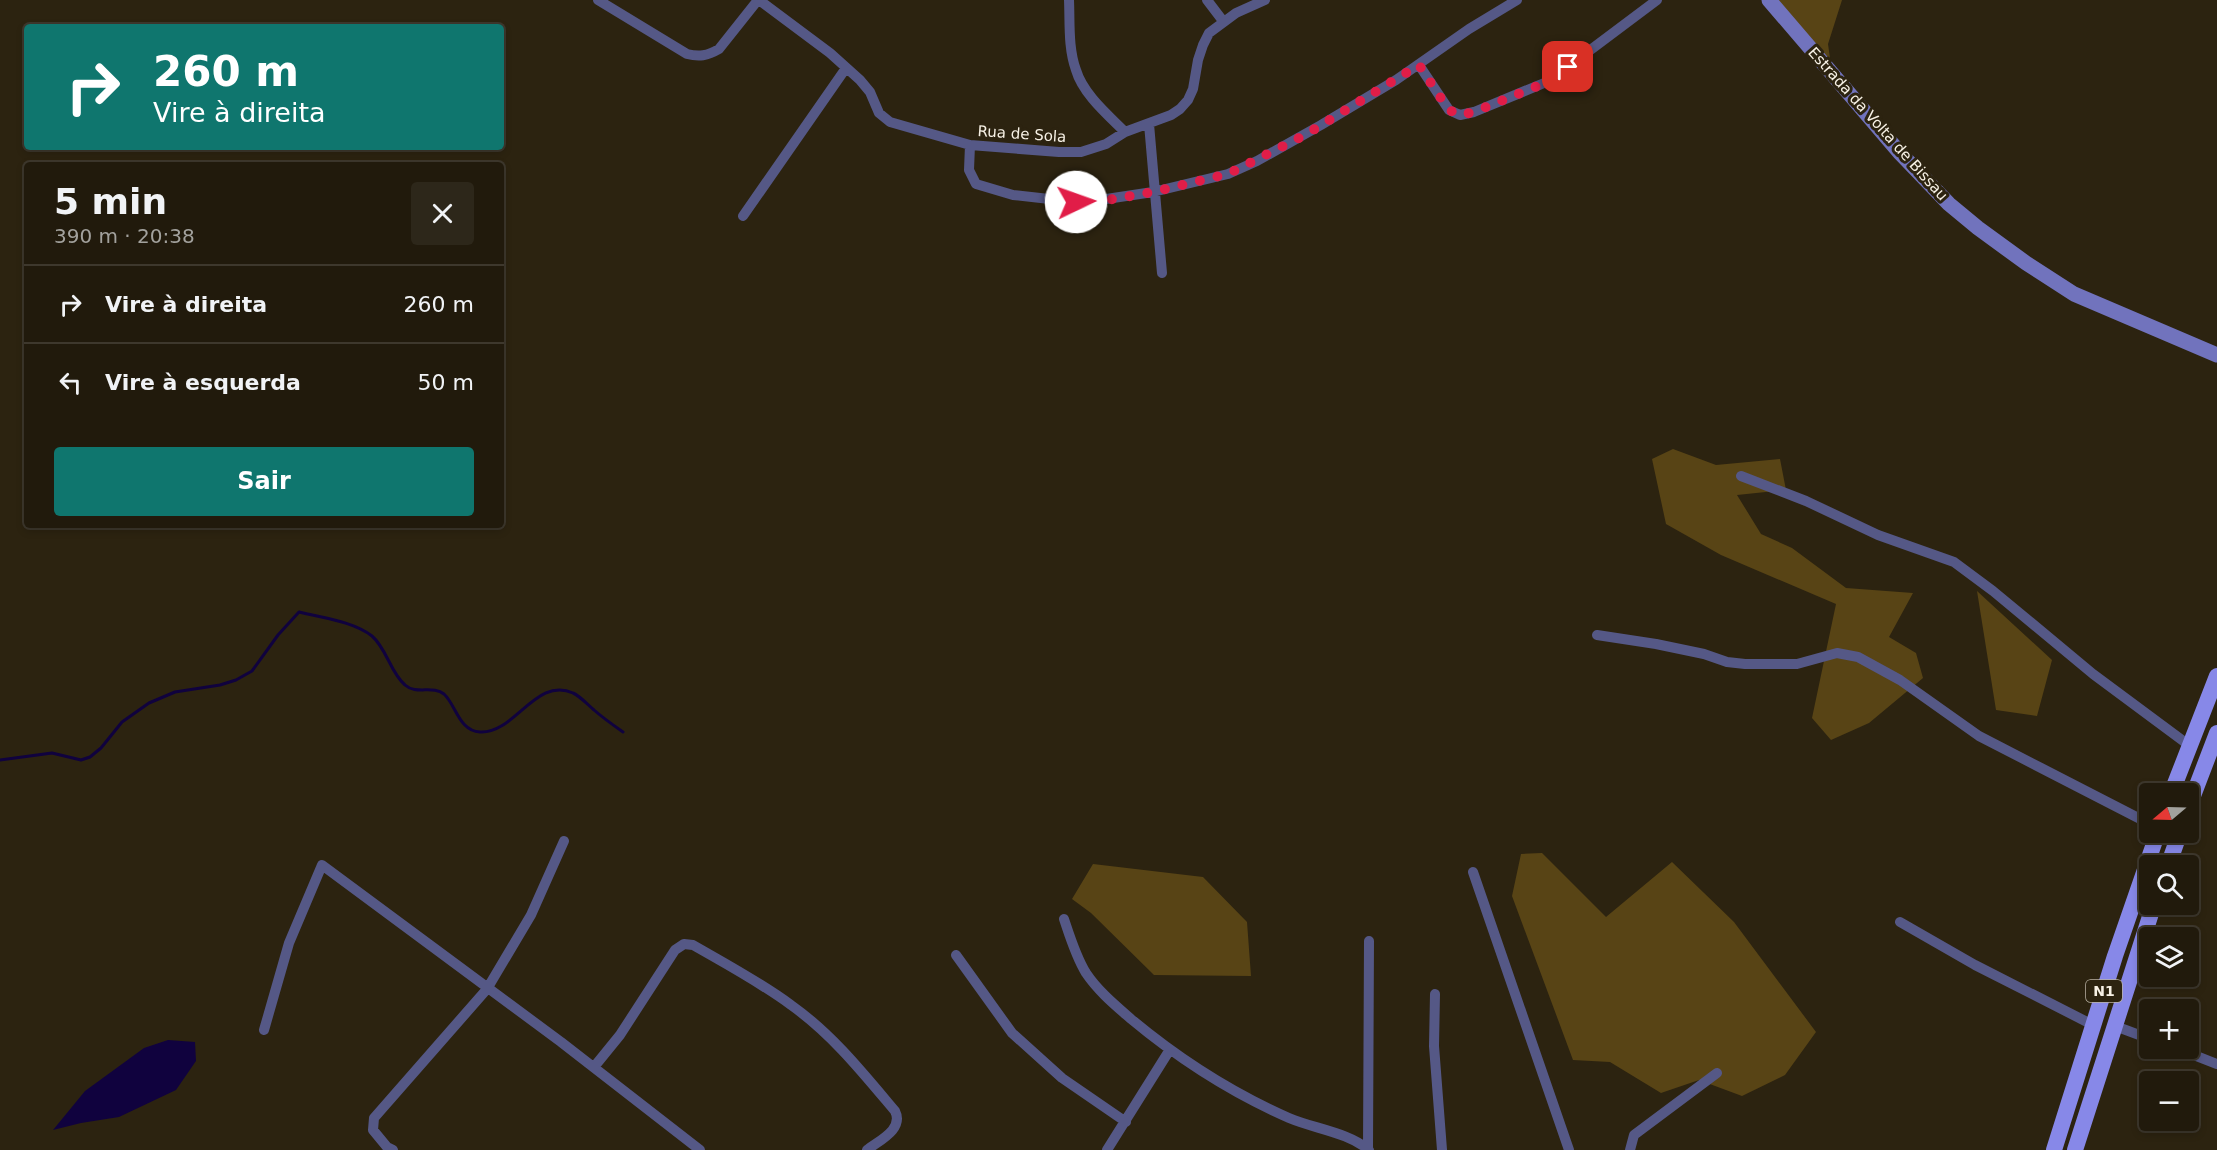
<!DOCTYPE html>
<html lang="pt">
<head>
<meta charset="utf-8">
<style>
	:root { --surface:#211a0c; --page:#2d271a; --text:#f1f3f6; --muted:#a2a19d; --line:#3e382d; --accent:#0f766e }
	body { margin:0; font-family:"DejaVu Sans",sans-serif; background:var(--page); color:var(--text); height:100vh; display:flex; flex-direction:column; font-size:22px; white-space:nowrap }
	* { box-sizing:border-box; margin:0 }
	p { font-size:20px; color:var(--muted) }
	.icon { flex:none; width:33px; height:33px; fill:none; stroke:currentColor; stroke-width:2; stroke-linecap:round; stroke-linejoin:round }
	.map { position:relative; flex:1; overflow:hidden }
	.sheet { position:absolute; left:24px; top:162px; width:480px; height:366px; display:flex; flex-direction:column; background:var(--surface); border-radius:6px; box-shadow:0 3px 9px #0003,0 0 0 2px var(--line) }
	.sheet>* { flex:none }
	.top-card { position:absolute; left:24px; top:24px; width:480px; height:126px; border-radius:6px; box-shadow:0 3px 9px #0003,0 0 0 2px var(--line); background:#0f766e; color:#fff; overflow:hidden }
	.needle { width:39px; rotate:251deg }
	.fabs { position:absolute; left:2139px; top:783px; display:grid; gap:12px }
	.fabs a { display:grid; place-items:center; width:60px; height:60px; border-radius:6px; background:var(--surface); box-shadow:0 3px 9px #0003,0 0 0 2px var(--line); font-size:30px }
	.pin { position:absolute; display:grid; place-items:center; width:51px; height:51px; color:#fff; margin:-26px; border-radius:12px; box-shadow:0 3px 9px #0006 }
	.me { position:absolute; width:66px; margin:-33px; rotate:87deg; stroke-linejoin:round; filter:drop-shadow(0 0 4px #0008) }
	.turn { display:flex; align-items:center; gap:21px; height:126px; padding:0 30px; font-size:27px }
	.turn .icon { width:78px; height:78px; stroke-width:2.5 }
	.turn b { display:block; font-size:42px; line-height:51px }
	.round { display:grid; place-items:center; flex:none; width:63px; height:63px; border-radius:6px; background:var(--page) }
	.overview { display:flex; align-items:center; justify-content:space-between; height:102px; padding:0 30px }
	h1 { font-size:36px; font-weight:800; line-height:45px }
	.primary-button { display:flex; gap:12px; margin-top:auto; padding:12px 30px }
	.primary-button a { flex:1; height:69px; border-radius:6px; background:var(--accent); color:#fff; font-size:24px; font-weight:800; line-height:69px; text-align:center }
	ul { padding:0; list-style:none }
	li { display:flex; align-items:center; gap:18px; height:78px; padding:0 30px; border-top:2px solid var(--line) }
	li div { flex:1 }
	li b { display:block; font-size:22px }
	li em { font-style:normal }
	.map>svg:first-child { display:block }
</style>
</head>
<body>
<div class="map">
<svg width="2217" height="1150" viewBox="0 0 2217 1150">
	<rect width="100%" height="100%" fill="#2c2310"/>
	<path fill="#584415" d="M1777,0H1842L1828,44L1831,65Z
		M1673,449L1716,465L1780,459L1786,490L1737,495L1761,534L1792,548L1846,588L1913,593L1889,637L1916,653L1923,678L1869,723L1831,740L1812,718L1836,604L1721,555L1666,524L1652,459Z
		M1977,591L2052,660L2037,716L1996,710Z
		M1542,853L1606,917L1672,862L1734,922L1816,1032L1785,1075L1742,1096L1699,1080L1661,1093L1610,1062L1573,1060L1512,896L1521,854Z
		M1093,864L1203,877L1247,922L1251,976L1154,975L1091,913L1072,899Z"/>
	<path fill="#10023e" d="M168,1040L195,1042L196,1061L176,1090L119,1117L81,1123L53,1130L85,1091L144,1048Z"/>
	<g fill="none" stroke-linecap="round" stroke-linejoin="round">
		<path stroke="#10023e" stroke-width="3" d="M0,760L52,753L81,760L90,757L101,748L122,722L149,703L175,692L220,685L236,680L252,671L278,635L299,612C322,618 353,621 372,636C387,649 390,672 405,685C416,695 433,685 444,694C456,705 459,731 480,732C515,734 536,676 573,693C580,696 588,705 594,710C603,718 613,725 623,732"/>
		<path stroke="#555886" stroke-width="10" d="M598,0L687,54C699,57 707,56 719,49L758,0
			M759,0L830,53L860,80L870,92L879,113L890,122L970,145L1059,152H1081L1106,144L1125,132L1171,115L1180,109L1188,100L1193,89L1198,60L1203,45L1209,33L1236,13L1265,0
			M1069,0C1070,23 1068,48 1076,70C1083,94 1108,115 1125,132
			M1207,0L1223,21
			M1419,65L1449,110L1460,115L1474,112L1549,81L1657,0
			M1149,124L1162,273
			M970,145L969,170L976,184L1013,195L1076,202L1093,201L1153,192L1228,174L1257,161L1321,125L1396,80L1469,29L1517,0
			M743,216L846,68
			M1741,476L1806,501L1878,535L1954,562L1993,591L2093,674L2190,746
			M1597,635L1656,644L1704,654L1727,662L1745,664H1797L1837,653L1858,657L1900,680L1979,736L2150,824
			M1473,872L1569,1150
			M1064,919C1070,937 1076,957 1086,973C1098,991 1115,1005 1131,1019C1179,1059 1232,1093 1289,1118C1315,1129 1347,1132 1369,1150
			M1900,922L1975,965L2093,1025
			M956,955L1012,1033L1062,1078L1126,1122
			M1435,994L1434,1046L1442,1150
			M2115,1026L2150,1039
			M264,1030L289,943L322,865L561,1042L700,1150
			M2176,1048L2217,1064
			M594,1067L620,1035L675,950L684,944L693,945C726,964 760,982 791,1005C832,1034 863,1073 895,1111C904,1129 880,1140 867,1150
			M1368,1148L1369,941
			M393,1150L387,1147L373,1130L374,1118L487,989L531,915L564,841
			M1107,1150L1169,1051
			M1630,1150L1634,1135L1717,1073"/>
		<path stroke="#7173bd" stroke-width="15" d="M1769,0L1900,153L1949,204L1978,228L2026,263L2074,294L2217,355"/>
		<path stroke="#8788e8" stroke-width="16" d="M2171,794L2217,676
			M2188,809L2217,733
			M2168,866L2180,832
			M2054,1150L2115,956L2158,832
			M2075,1150L2154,904"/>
	</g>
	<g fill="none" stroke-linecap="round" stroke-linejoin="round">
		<path stroke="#e11d48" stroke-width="10" stroke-dasharray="0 18" d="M1076,202L1108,200L1153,192L1228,174L1305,135L1419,65L1446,106L1449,110L1460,115L1474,112L1545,83L1568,67"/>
	</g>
	<g text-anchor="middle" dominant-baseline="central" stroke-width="6" stroke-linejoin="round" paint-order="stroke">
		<rect fill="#2c2310" stroke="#bab3a5" stroke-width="1.5" x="2086" y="980" width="36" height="22" rx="4.5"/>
		<g font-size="14" font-weight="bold" fill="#f7f1e5">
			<text x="2104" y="991">N1</text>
		</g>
		<g font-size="15" fill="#f7f1e5" stroke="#2c2310">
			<text transform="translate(1878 124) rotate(48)">Estrada da Volta de Bissau</text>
			<text transform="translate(1022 134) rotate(4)">Rua de Sola</text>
		</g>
	</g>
</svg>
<div class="fabs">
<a><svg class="needle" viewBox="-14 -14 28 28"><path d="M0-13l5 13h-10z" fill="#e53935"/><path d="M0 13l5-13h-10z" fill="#a2a19d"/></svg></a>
<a><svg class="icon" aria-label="search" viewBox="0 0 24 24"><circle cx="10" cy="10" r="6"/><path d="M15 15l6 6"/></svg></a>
<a><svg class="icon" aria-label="layers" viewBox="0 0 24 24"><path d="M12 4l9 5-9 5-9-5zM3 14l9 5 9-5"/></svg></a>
<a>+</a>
<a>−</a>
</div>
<div class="pin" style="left:1568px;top:67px;background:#d93025"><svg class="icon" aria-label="arrive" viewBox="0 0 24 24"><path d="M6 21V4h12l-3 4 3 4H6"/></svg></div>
<svg class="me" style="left:1076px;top:202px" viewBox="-20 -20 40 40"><circle r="19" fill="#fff"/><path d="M0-13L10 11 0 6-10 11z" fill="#e11d48"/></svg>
<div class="top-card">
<div class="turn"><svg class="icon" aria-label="right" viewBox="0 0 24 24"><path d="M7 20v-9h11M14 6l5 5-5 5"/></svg><div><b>260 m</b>Vire à direita</div></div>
</div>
<section class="sheet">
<div class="overview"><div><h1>5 min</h1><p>390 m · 20:38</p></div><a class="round"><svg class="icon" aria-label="close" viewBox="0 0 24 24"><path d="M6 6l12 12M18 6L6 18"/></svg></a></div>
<ul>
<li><svg class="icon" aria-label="right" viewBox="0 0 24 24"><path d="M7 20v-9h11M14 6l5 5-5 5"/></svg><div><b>Vire à direita</b></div><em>260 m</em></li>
<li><svg class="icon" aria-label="left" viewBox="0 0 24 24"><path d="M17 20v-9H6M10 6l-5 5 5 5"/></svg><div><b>Vire à esquerda</b></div><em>50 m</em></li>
</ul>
<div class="primary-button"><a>Sair</a></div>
</section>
</div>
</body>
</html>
